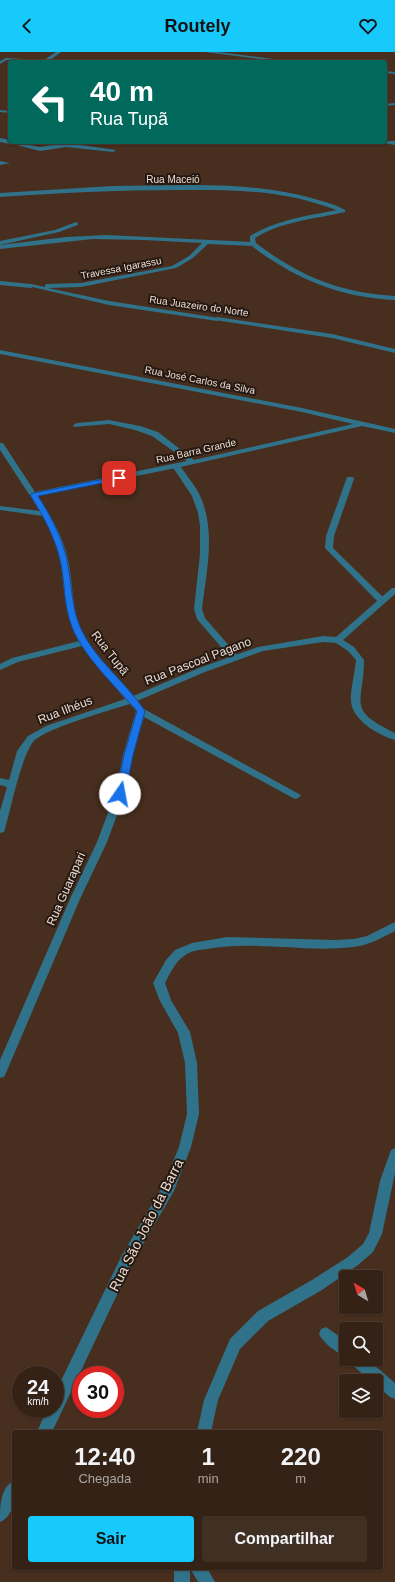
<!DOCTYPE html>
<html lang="pt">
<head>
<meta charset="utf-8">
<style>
	:root { --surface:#352216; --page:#402f23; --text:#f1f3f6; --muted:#aaa4a1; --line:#4f3f35; --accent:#17cafb }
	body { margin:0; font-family:Helvetica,sans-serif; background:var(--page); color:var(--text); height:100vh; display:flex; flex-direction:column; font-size:15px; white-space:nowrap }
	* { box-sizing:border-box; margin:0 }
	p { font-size:13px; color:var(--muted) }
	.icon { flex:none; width:22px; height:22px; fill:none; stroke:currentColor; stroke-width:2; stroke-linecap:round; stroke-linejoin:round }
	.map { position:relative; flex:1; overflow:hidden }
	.details { position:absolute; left:12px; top:1378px; width:371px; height:140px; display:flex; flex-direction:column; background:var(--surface); border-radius:4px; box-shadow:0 1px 3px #0004,0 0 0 1px var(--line) }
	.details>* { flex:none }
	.banner { position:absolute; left:8px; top:8px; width:379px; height:84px; border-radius:4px; box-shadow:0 1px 3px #0004,0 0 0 1px var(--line); background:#00695c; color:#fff; overflow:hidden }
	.needle { width:26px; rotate:322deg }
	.tools { position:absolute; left:339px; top:1218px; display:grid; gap:8px }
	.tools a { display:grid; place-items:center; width:44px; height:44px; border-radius:4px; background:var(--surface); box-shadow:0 1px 3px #0004,0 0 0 1px var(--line); font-size:20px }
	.speed { position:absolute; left:12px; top:1314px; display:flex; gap:8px; font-size:20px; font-weight:700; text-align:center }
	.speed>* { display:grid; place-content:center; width:52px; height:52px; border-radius:50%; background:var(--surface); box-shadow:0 1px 3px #0004,0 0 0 1px var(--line); line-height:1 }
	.speed small { font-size:10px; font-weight:400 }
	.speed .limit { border:6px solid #d22; background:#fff; color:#111 }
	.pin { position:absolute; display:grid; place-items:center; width:34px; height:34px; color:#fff; margin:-17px; border-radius:8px; box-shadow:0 2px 6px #0006 }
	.me { position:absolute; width:44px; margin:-22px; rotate:12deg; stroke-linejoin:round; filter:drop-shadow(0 0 3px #0008) }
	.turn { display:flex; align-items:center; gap:14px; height:84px; padding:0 16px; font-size:18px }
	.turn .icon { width:52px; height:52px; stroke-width:2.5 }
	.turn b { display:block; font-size:28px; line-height:34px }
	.eta { display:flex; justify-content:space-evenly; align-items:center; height:68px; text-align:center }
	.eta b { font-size:24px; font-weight:700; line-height:28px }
	.cta { display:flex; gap:8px; margin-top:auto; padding:8px 16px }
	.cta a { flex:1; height:46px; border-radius:4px; background:var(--accent); color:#111; font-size:16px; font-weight:700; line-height:46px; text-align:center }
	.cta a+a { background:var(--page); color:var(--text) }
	header { display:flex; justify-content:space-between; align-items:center; height:52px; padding:0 16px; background:var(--accent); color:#111; font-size:18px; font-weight:700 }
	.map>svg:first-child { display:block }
</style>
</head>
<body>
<header><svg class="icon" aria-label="back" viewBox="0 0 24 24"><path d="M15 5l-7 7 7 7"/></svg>Routely<svg class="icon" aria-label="heart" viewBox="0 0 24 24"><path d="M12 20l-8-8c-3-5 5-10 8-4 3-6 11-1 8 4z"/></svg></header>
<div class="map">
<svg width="395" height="1530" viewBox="0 0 395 1530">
	<rect width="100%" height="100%" fill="#472e1e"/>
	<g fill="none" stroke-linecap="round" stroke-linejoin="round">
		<path fill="#307289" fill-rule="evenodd" d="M13,90L40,95L66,91L116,98L113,100L66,95L40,99L13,92Z
			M0,109L10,111L0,113Z
			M343,157L345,158V160C315,167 282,169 255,186L256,191C299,224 341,241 395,244V248C352,246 312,234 275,210C267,205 257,199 250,192V184C278,167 312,163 343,157Z
			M76,170L78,171V173L59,180L0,193V189L55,178Z
			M0,229L31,232L34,234L31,236L0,233Z
			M217,265L332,282L395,297V301L332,286L215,268L214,267Z
			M173,412H179C186,423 196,434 201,446C216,480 206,522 202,557L205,566L238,604L239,606L238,608H232L197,567L194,557L200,502V474L198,461L192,444L172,414Z
			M347,425H353L354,427L334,484L333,496L385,547L386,549L385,551H379L325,496L326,484Z
			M326,1275L346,1289V1305C337,1301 323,1291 319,1282L321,1277Z
			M349,1307H367L395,1331V1347L390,1345L376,1333V1329H371L351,1312Z"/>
		<path fill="#307289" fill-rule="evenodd" d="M56,0H61L49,9L52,10L7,8L0,12V9L6,6L44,8Z
			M205,0H218L296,10H282Z
			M385,19L395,20V22L385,21Z
			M395,51V53L385,54V52Z
			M0,58L10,59V61L0,60Z
			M0,86L10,88V90L18,91L15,93L0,90Z
			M385,89H395V93L377,90Z
			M112,134C179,134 249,128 315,147C325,150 338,153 346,159L341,160C283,137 237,138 177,138C117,138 59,141 0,145V141Z
			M106,183L253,190L256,192L253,194L208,192L193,206L176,216L81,235L48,236L109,249L219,266L220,267L217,269L109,253L28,234L31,232L45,235V233L47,232L81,231L172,214L189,204L202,191L143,188L93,187L0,197V193L66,185Z
			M0,298L302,356L395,377V381L362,374L176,416L38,444C52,466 65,488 69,513C73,534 72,557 81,577C92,602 114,623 133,644L199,616L258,595L323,584L336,585L392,536H395V542L343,588L354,595L364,608C364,652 345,657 395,681V688C378,683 352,668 351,649C350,638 355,621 356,608L348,599L336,591L323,590L263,599L205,620L137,649L144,657L299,742L301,744L296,747L293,746L144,665L133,703L125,742L107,790L80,847L6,1021L4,1025L0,1026V1008L70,847L97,790L115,742L123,703L136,659L130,652C111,658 43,677 33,690C21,706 11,756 5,777L4,780L0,781V759L7,735L0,733V726L9,728L17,699L28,684L46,674L125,647L82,594L18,610L0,618V612L12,606L79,589C65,564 65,542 61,514C58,496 51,480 43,464L0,458V454L40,459L0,398V391H3L35,440L187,409L152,384L135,378L109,372L74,375L73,373L77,371L109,368L140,374L158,380L194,408L353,372L302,360L0,302Z
			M395,870V879C381,886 368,894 353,895C304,901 255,888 207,897C199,898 190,899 184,904C175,910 170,922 165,931L171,948L190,980L197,1011L199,1062L191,1095L174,1139L132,1211L52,1380H37L47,1357H55V1341L122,1203L164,1132L179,1095L187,1062L185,1011L178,981L160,949L153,931L166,908L175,898L192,891L227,885L335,888L354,887L367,884Z
			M395,1096V1121L382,1182L373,1200L358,1213L322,1238L268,1269L240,1297L218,1348L211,1380H197L204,1348L230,1287L258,1259L312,1228L348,1205L363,1192L369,1181L380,1129L391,1098Z
			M14,1429C14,1443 16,1463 0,1470C0,1455 0,1435 14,1429Z
			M174,1516H190V1530H174Z
			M190,1516H207L215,1530H198Z"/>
	</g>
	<path fill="#1a73e8" stroke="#114b97" d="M119,424H122V427L38,444C52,466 64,489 68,514C72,535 72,558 81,577C96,609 126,630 145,659L133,703L125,742L120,745L116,742L124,703L137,659C116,635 83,604 72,575C64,555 65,533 61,512C56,487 44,465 30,443L34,441Z"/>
	<g text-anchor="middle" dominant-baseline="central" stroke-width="4" stroke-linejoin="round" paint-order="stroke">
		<g font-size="10" fill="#edddd3" stroke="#251912">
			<text x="173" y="127">Rua Maceió</text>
			<text transform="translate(121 216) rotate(-11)">Travessa Igarassu</text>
			<text transform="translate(199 254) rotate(8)">Rua Juazeiro do Norte</text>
			<text transform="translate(200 328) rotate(11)">Rua José Carlos da Silva</text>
			<text transform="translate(196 399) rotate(-13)">Rua Barra Grande</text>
		</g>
		<g font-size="12" fill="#edddd3" stroke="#251912">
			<text transform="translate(110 601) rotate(52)">Rua Tupã</text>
			<text transform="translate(198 609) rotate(-21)">Rua Pascoal Pagano</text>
			<text transform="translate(65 658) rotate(-21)">Rua Ilhéus</text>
			<text transform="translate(66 837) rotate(-66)">Rua Guarapari</text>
		</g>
		<g font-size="14" fill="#edddd3" stroke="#251912">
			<text transform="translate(146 1173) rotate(-63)">Rua São João da Barra</text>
		</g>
	</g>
</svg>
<div class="tools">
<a><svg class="needle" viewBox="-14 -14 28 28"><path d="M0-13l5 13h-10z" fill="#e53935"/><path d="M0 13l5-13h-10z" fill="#aaa4a1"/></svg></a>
<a><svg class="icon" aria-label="search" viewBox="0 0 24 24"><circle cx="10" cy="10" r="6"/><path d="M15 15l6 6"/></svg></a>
<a><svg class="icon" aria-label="layers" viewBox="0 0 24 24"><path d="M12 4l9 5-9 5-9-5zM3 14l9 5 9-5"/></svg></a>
</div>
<div class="speed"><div>24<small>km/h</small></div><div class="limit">30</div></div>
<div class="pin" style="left:119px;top:426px;background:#d93025"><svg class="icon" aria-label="arrive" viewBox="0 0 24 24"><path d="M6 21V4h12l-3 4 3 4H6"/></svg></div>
<svg class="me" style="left:120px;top:742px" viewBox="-20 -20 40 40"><circle r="19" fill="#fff"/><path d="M0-13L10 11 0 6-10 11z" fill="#1a73e8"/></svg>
<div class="banner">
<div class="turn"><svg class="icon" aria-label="left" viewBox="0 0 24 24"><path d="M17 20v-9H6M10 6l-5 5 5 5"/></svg><div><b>40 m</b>Rua Tupã</div></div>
</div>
<section class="details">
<div class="eta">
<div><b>12:40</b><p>Chegada</p></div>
<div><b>1</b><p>min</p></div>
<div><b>220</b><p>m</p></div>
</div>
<div class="cta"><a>Sair</a><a>Compartilhar</a></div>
</section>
</div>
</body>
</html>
